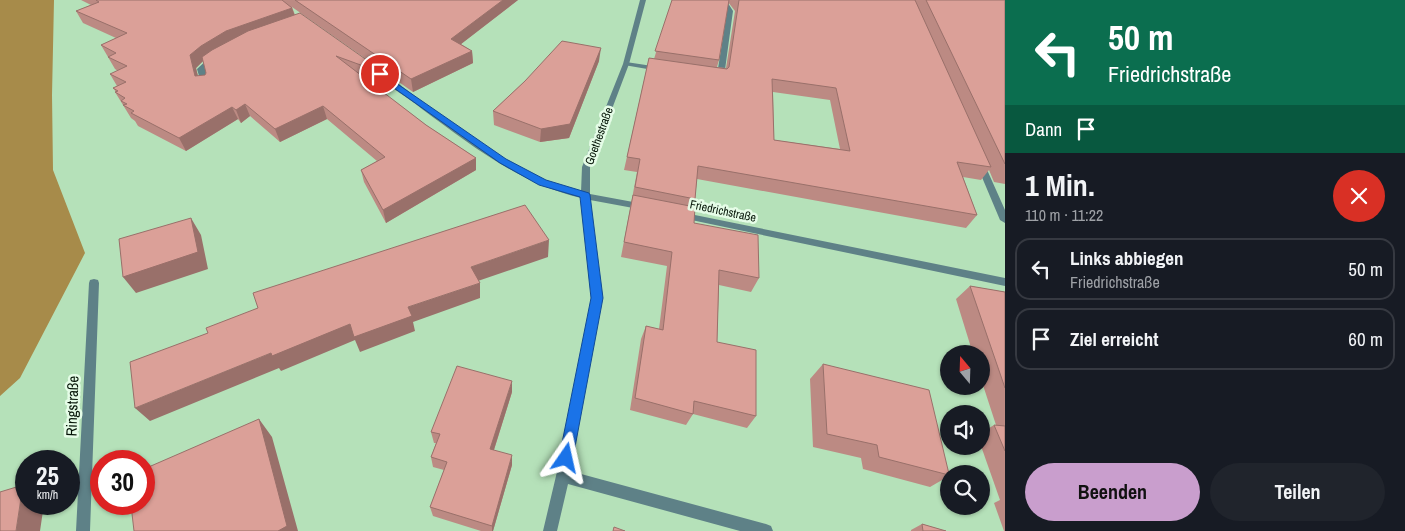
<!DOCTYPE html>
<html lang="de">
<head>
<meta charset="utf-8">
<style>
	:root { --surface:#171b24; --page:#20242c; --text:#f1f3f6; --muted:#9ea1a6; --line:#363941; --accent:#c99ecd }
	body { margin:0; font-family:"Archivo Narrow",sans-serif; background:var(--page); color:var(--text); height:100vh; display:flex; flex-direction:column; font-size:19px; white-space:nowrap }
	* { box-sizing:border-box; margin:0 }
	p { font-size:16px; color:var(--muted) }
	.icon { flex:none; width:28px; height:28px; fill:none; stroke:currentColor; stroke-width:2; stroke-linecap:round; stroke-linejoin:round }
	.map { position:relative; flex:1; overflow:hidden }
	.side { display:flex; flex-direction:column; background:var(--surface); width:400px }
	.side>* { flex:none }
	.guide { background:#0b6e4f; color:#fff; overflow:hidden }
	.needle { width:32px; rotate:341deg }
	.controls { position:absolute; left:940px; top:345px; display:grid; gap:10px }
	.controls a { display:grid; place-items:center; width:50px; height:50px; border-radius:50%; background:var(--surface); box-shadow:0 1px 4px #0004; font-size:25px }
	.speed { position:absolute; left:15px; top:450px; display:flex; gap:10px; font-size:25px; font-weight:700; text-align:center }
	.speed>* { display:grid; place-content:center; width:65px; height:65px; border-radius:50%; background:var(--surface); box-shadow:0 1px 4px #0004; line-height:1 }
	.speed small { font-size:12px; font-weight:400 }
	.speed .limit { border:8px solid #d22; background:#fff; color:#111 }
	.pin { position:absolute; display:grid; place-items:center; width:42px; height:42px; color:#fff; margin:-21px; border:2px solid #fff; border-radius:50%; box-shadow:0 1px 5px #0007 }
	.me { position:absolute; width:55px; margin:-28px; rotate:11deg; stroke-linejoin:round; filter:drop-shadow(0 0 4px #0008) }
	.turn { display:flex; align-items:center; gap:18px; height:105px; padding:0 20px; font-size:22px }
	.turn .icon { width:65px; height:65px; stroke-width:2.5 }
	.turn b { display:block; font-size:35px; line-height:42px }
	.then { display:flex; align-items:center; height:48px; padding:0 20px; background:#0003; gap:10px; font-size:19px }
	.round { display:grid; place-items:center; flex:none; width:52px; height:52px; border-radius:26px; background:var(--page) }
	.overview { display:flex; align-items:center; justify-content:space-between; height:85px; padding:0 20px }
	h1 { font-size:30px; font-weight:700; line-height:38px }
	.action { display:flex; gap:10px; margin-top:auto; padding:10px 20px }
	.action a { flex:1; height:58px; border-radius:30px; background:var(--accent); color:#111; font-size:20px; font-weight:700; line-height:58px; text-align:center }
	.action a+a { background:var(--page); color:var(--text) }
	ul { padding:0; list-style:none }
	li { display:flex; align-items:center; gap:15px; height:62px; margin:0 10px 8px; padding:0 10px; border:2px solid var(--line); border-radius:15px }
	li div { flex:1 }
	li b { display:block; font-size:19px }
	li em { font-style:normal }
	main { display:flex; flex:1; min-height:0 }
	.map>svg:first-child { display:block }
</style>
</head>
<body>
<main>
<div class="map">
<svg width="1005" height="531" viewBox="0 0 1005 531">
	<rect width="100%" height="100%" fill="#b5e1b9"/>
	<path fill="#a78b4a" d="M0,0H54L52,95L53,170L85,253L20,378L0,396Z"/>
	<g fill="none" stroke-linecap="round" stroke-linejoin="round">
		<path fill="#5e8187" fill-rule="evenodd" d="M720,0H726L733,11L724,77L716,79L712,77L717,75L727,11Z
			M626,62L659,67L663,69L659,71L624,65V63Z"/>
		<path fill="#5e8187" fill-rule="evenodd" d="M640,0H646L629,64L590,167V194L644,204L649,207L644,210L590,200L602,298L570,471L766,524L771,526L773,531H740L568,484L557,531H543L556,476L592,298L581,198C520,184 471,145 422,109C407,97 389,87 376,74L383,72C443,116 507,175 581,192L582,167L623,64Z
			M211,56L216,57L205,69L210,86L206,88L202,86L197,69Z
			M980,160L984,163L1005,210V223L1000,220L976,163Z
			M680,212L1005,278V286L677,217L675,215Z
			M94,279L98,280L99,283L90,531H76L89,283L90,280Z"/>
	</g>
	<path fill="#bc8a83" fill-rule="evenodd" d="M81,0H518L461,44L472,51L473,63L413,92L292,7L295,15L388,75L390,87L364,78L426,125L476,158V170L386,223L364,182L361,170L377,161L327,119L280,142L250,116L241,123L238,119L186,151L138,126L135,121L131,118L115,92H116L113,88L117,86L110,74L118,71L115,69L101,45L116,38L83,23L76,11L91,5ZM203,61L206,73L205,75L198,76L196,68Z
		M672,0H915V1V0H1005V184L994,182L989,170L981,180L963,177L977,215L966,228L697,179L695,199L692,207L694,223L759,278L751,292L719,285L717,342L756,416L747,428L693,414L686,425L630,410L641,339L646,326L659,329L667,266L621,257L637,172L624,170L649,58L654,59ZM728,2L735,11L726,68L717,67L719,60ZM773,92L830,100L840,149L774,140Z
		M599,61L569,138L540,142L494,125L493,111L525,81Z
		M970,286L1005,292V531H1004L994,503L1000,500L981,446V433L994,425H996L981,379V354H973L956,299Z
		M823,364L949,474V476L930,487L863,469L861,458L813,447L810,379Z
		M512,392L494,450L512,465L493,531H481L433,516L430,507L444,470L433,467L431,457L436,443H434L431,432Z
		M922,524L946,531H911V530Z"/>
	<path fill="#99706a" d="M503,0H518L452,51L451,39Z
		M292,8L296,19L206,58L196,68L201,89L195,76L190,55L201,46L226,31Z
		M601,48L599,61L569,138L540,142L541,129Z
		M472,51L473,63L413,92L411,79Z
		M245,104L250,116L241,123L236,110Z
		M323,106L327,119L280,142L275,129Z
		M232,107L238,119L186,151L179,138Z
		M476,158V170L386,223L383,210Z
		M191,218L201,235L208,269L136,293L123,277Z
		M549,240L548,257L472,283L471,267Z
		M480,283V298L413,322L415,331L360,352L355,340L281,371L279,368L150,421L135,408L271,353L350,324L408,307Z
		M512,381V392L491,459L490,449Z
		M259,419L272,437L298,531H278Z
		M512,455V465L493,531H492V526Z
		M23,485L26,487V504H44L40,531H16Z"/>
	<path fill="#dba098" stroke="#99706a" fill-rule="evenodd" d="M96,0H282L292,8L226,31L201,46L190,55L195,76L205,75L206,73L202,57L212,50L248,31L300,13L388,75L336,56L426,125L476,158L383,210L361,170L385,157L323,106L275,129L245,104L236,110L232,107L179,138L131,113L134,111L123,105L127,104L121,101L125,98L115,92L118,91L113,88L126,82L110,74L127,66L108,57L116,53L101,45L127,33L76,11L99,2Z
		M295,0H503L451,39L472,51L411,79Z
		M672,0H729L719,60L655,51Z
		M739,0H915L991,167L957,162L977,215L698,166L695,199L635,187L640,159L627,157L649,58L727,69L729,67ZM772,79L836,88L850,151L774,140Z
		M926,0H1005V164Z
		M562,41L601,48L570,124L541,129L493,111L525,81Z
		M633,195L695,207L694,223L758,235L759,278L719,270L717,342L756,350V416L694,401L693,414L635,398L646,326L663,330L672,252L624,242Z
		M525,205L549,240L471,267L480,283L408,307L412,316L354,337L350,324L272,356L271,353L135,408L130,362L208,333L206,328L258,308L253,293Z
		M191,218L198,252L123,277L119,239Z
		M970,286L1005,292V388Z
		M823,364L929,390L949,474V475L879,457L877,445L827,434Z
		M457,366L512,381L490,449L512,455L492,526L430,507L447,462L431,457L440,434L431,432Z
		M259,419L287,526L278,531H134L131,505L135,504H144V469Z
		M994,425L1005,426V451Z
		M23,485L16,531H0V492Z
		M922,524L946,531H923Z
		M614,527L625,531H613Z"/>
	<path fill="#1a73e8" stroke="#114b97" d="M380,72L506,159L546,180L589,193L590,195L603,298L572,463L566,466L561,463L559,458L591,298L580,197L539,185L500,163L377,76L376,74Z"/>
	<g text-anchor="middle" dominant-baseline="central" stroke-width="5" stroke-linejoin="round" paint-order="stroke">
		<g font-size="12" fill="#041306" stroke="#e5fce7">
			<text transform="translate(599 136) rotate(-70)">Goethestraße</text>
			<text transform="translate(723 211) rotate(12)">Friedrichstraße</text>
		</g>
		<g font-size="15" fill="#041306" stroke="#e5fce7">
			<text transform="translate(72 406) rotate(-88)">Ringstraße</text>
		</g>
	</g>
</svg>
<div class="controls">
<a><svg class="needle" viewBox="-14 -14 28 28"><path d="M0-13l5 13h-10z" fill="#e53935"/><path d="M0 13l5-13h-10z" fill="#9ea1a6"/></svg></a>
<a><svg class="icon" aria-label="sound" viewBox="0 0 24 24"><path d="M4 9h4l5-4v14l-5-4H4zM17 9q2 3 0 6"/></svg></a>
<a><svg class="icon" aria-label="search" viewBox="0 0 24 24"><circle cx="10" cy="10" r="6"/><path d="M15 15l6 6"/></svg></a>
</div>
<div class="speed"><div>25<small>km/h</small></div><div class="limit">30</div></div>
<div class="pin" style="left:380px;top:74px;background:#d93025"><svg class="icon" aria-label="arrive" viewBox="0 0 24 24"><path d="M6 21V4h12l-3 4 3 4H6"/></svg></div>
<svg class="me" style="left:566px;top:458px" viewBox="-20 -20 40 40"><path d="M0-17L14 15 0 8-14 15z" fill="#1a73e8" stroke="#fff" stroke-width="4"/></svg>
</div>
<section class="side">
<div class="guide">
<div class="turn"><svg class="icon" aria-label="left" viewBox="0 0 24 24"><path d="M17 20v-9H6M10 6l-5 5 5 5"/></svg><div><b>50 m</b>Friedrichstraße</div></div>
<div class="then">Dann<svg class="icon" aria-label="arrive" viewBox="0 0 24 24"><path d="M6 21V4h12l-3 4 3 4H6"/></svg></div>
</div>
<div class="overview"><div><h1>1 Min.</h1><p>110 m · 11:22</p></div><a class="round" style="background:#d93025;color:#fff"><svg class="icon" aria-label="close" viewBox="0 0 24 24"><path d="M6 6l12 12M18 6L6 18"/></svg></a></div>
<ul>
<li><svg class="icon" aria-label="left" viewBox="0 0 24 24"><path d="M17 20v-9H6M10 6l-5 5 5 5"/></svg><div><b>Links abbiegen</b><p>Friedrichstraße</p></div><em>50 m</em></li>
<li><svg class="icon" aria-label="arrive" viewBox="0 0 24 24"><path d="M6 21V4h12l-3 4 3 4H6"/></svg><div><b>Ziel erreicht</b></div><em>60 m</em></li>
</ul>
<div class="action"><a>Beenden</a><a>Teilen</a></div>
</section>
</main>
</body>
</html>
